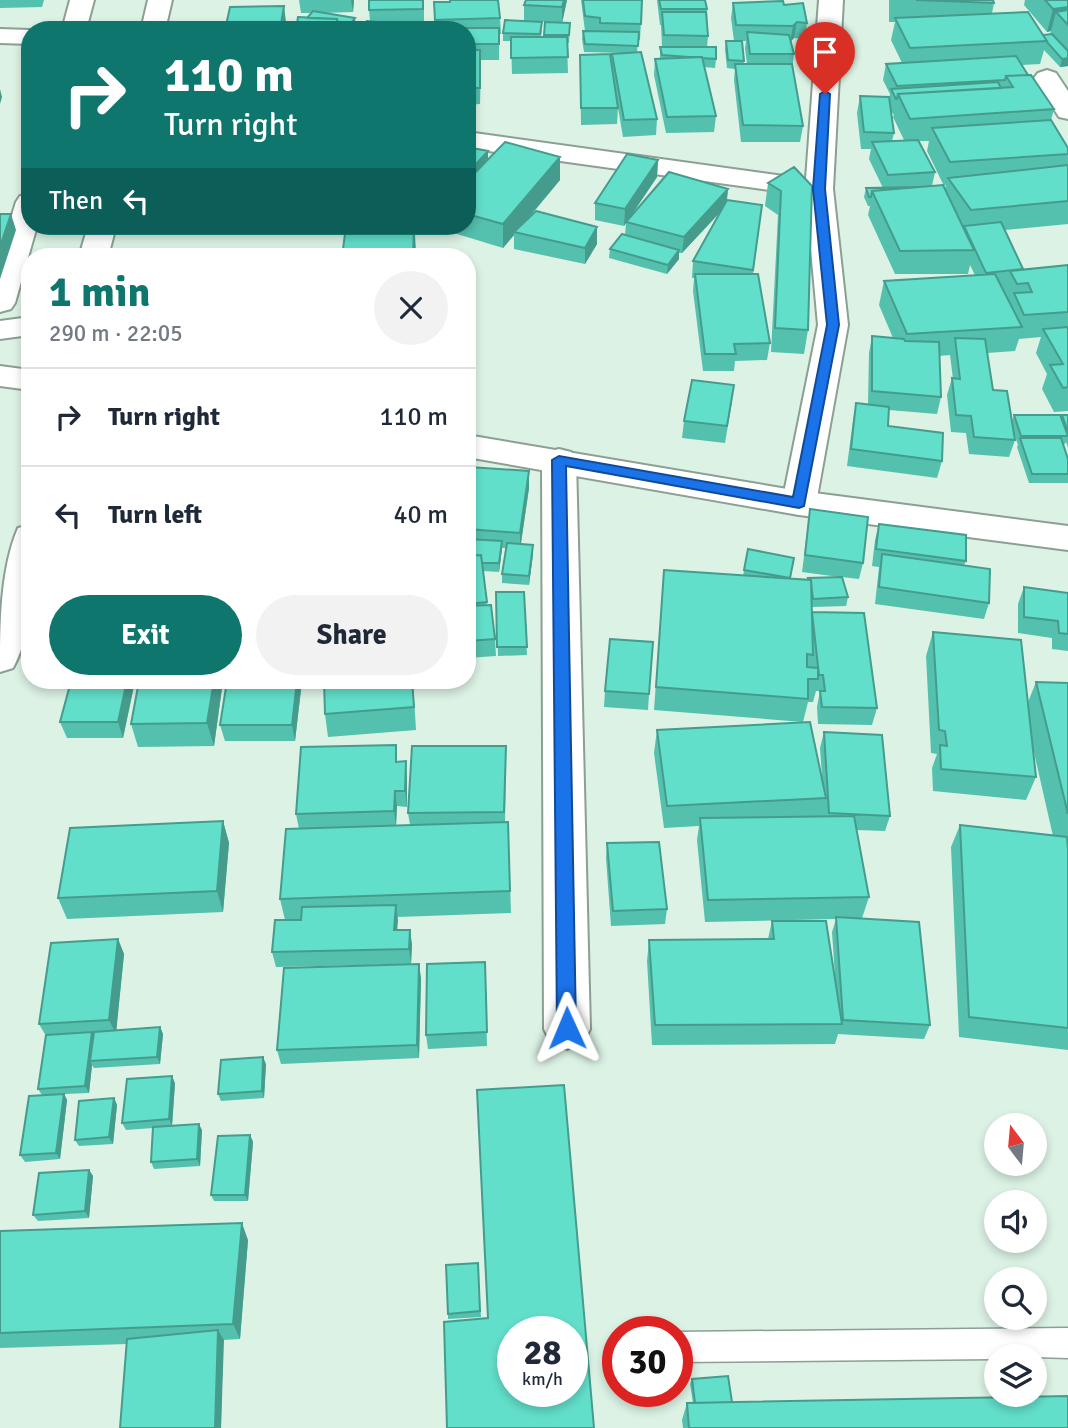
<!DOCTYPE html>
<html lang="en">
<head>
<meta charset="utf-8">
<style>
	:root { --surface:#fff; --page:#f2f2f3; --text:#1f2937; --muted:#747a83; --line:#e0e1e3; --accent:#0f766e }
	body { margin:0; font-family:Signika,sans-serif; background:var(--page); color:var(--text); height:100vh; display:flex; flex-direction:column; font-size:26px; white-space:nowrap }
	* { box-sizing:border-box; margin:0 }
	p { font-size:23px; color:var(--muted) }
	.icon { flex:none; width:38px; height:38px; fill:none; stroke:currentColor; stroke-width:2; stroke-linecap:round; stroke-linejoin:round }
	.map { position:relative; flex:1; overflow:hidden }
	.panel { position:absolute; left:21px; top:248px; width:455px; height:441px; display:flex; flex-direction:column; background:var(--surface); border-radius:28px; box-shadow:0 4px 10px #0003 }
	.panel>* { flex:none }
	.guide { position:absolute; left:21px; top:21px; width:455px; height:214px; border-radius:28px; box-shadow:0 4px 10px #0003; background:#0f766e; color:#fff; overflow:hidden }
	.needle { width:46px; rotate:344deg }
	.tools { position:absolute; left:984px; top:1113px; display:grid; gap:14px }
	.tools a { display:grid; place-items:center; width:63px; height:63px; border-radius:50%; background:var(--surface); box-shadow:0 4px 10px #0003; font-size:35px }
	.speed { position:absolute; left:497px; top:1316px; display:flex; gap:14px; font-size:35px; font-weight:700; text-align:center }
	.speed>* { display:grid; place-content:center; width:91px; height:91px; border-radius:50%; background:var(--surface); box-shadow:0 4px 10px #0003; line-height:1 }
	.speed small { font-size:18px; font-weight:400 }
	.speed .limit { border:10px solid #d22; background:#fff; color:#111 }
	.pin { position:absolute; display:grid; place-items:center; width:60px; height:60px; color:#fff; margin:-72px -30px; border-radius:50% 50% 50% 0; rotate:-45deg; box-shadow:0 0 7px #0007 }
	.pin .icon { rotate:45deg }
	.me { position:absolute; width:77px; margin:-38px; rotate:359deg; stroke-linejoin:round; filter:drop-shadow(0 0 5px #0008) }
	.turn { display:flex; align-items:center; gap:24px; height:147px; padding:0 28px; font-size:32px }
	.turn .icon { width:91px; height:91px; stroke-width:2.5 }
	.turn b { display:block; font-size:49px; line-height:60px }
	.then { display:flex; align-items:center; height:66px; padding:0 28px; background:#0003; gap:14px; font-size:26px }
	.round { display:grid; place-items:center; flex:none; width:74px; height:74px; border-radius:37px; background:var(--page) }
	.head { display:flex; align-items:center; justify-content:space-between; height:119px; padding:0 28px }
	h1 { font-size:42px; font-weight:700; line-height:52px; color:var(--accent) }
	.primary-button { display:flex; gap:14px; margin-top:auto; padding:14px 28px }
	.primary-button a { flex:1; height:80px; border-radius:42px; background:var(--accent); color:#fff; font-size:28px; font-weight:700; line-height:80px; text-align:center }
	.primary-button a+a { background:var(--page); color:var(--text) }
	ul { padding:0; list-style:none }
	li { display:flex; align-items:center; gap:21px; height:98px; padding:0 28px; border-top:2px solid var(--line) }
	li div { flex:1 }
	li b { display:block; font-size:26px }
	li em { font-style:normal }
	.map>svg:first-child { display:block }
</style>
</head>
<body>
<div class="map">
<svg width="1068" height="1428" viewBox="0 0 1068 1428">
	<rect width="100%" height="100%" fill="#dcf2e5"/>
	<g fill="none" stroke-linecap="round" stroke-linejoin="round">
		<g stroke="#8b9f93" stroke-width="3">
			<path id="lane" d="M1068,1328V1358L996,1356V1359L677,1362V1332Z"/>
		</g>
		<g stroke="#8b9f93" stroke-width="4">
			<path id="street" d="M70,0H94L86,30H62Z
				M148,0H172L165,30H141Z
				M819,0H843L833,189L848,325L816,503L811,511L799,515L787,511L782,503L818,325L806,195L467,148V132L806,179Z
				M0,29L30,30V44L0,43Z
				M1047,70L1056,73L1068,91V119L1059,117L1034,78L1038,73Z
				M30,194V226H37L15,303L11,309L0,312V254L16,202L20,196Z
				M88,226H116L108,257H79Z
				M30,317V335L0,339V321Z
				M559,449L571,452L576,460L590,1029L583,1043L567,1049L551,1043L544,1029L542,460L547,452Z
				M30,525C30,571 36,626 13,668L0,672C0,626 0,570 18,528Z"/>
		</g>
		<g stroke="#8b9f93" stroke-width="4">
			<path id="secondary" d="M0,366L30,370V390L0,386Z
				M467,435L799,491L1068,526V550L799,515L467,457Z"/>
		</g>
		<use href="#lane" fill="#fff" fill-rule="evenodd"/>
		<use href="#street" fill="#fff" fill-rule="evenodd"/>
		<use href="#secondary" fill="#fff" fill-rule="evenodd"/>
	</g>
	<path fill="#54c0ae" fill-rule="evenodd" d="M0,0H44L42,7L0,8Z
		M299,0H354L353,12L321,13L356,26L353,30H296L311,13H301Z
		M424,0V25H409L421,26V30H366L370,21L369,10Z
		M450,0H498L500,18L501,34H499V60H481L480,104L467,105V30L436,28L434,2H450Z
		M567,0L562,23H570L569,43H567L568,73L512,74L511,41H503V33L542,30L541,37H544L545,22H555L524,21V5Z
		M581,0H642L640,40H638L637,52L657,119L656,135L623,137L618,108L617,124L581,125L580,55L612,63V54L623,53L584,52L582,39L583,31H585Z
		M657,0H705L707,9L708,36L707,47L716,59L715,68L704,67L716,116L714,132L666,133L654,75L655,59L660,58V47H662L661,25H660Z
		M889,0H993L994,3L992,13L1043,35L1050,34L1051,31L1047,32L1024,5L1025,0H1068V66L1060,67L1044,50L1040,64L1022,65L1054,109L1051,120L1068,148V224L1005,230L1023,269L1068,265V411L1054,412L1042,389L1047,374L1036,353L1041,337L1019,339L1015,351L987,353L993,390L1012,421L1014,415L1061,418L1062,415H1068V448L1066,442L1065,444H1063L1068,474V483H1029L1017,447L1018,445L1013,430L1015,440L1009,457L969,454L966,433L951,432L947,395L952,378L953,379L950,355L939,356L941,397L937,414L889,410L888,426L942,461L937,478L847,466L853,420L856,403L868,404L869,353L872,336L893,338L879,305L884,281L975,275L970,265L968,274H895L868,215L870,206H868L864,197L866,188H883L869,159L871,149H861L857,113L860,96L889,99L890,94L883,80L886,64L902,63L891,40L895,22H889ZM891,111L894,115L893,117L904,140L892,141L894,133ZM919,141H929L927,151L944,186L946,185L945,189L932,186L935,172Z
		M733,3L784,5L807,23L805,39L794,38L791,41L794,54L792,69L803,126L800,142H741L734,80L735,69L727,68L725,49L726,41H734L731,18ZM742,41H746L745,48L747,64H744Z
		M467,147L488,151V159L560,180L528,219L597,227V244L585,264L514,249V235L503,248L444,230L443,226H467Z
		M658,160L657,177L629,219L728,189L727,200L762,205L753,274L770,343L767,360L735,361L734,371H703L693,291L694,278H692L693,261L719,213L682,253H679V259L667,274L609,258L610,249L625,235L626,223L624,226L595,220V203Z
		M794,167L808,330L804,354L771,352L778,215L765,206L768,183Z
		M346,226H429L423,234L415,233L416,250Z
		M732,402L725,443L682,438L684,421Z
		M467,479L529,488L521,544L533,554L529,585L502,583V574L506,548H502L499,572L483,571L487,605L495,639L496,656L467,658Z
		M810,509L863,563L859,579L842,577L848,597L846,606L812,607V612L877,708L872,725L818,724L817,707L820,691H816L813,702H808L803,722L654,710L664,570L743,576L748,549L790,579L808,580V578L839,577L802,572Z
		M879,524L966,561L964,565L989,603L984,619L875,604L879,567L872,566L875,540Z
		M1024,587L1068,593V651L1052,649V638L1018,633V604Z
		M496,592H524L527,655L498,656Z
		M933,632L1028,702L1036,682L1068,683V1050L959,1037L951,847L960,825L1053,836L1033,748L1036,777L1026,800L933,791L932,768L937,754L931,753L926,656Z
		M135,681L123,738H67L60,722Z
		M139,681H223L214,746L138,747L131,724Z
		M302,681L295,741H225L220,725Z
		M324,681H413L416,730L328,737L325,714Z
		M605,691L649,694L648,710L604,707Z
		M657,730L822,776L820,748L824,732L890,816L885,831L857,830L869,897L862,918L930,1025L924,1039L838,1034L835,1044L652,1045L647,961L649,940L768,939L772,921L835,976L832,932L836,919L705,922L697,840L699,826L664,828L654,753Z
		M398,762L407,777V807L397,806L396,826L410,825L408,813L506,762L505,822H508L511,913L397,917V930L412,944L411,964L276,967L272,952L285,920L280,899L299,829L296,814Z
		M223,821L229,843L223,912L67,919L58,898Z
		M607,843L667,909L665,924L611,926L606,858Z
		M118,939L124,954L116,1031L160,1027L163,1034L160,1064L94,1068L92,1065L89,1093L64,1094L67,1100L60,1159L25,1162L20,1155L42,1095L38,1089L46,1036L39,1024Z
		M485,962L487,1046L428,1049L426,1035Z
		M419,964L421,979L419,1058L281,1064L277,1050Z
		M266,1064L264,1098L221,1101L218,1094Z
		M175,1083L172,1126L202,1130L200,1166L154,1169L151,1162L153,1128L126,1130L122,1123Z
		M114,1098L117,1105L113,1144L79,1146L75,1140Z
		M250,1135L253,1142L248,1201H214L211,1195Z
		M89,1170L93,1176L89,1218L38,1221L33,1215Z
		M0,1231L248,1240L240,1339L223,1340L221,1428H120L127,1344L0,1348Z
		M478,1263L481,1317L448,1319V1314Z
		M692,1379L732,1402L1068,1428H683L682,1420L687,1403H693L690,1384Z"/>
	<path fill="#459c8d" d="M351,0H354L353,12Z
		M564,0H567L562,23V7Z
		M284,6L286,22L285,30H280Z
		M1068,7V25L1056,12L1051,31L1047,32L1053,9Z
		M355,18L356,26L353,30H349V26Z
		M797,22L794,38L790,42L793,26Z
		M1068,58V66L1060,67L1062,59Z
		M0,89L2,97L0,104Z
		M488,151V168L467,191V174Z
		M560,157V180L516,232H514V235L503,248V224Z
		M658,160L657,177L624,226L625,209Z
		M728,189L726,206L682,253L684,237Z
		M11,214L16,230L0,279V247Z
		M414,226L416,257H413Z
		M423,226H429L423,234Z
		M597,227V244L585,264V248Z
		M679,250V259L667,274L668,265Z
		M529,471V488L520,549V533Z
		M502,541V549L499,572V563Z
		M533,545V554L529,585V576Z
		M127,681H135L123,738L118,722Z
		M214,681H223L214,746L207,723Z
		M297,681H302L295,741L292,725Z
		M406,761L407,777V807L405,791Z
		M395,791L397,806L396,826L394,811Z
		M223,821L229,843L223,912L217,891Z
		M396,905L398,920L396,945L394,930Z
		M410,930L412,944L411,964L409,949Z
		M118,939L124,954L116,1034L109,1020Z
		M419,964L421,979L419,1058L417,1045Z
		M160,1027L163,1034L160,1064L157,1057Z
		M92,1032L96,1039L90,1061L92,1065L89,1093L85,1086Z
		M263,1057L266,1064L264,1098L262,1091Z
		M172,1076L175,1083L172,1126L169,1119Z
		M64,1094L67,1100L60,1159L56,1153Z
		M114,1098L117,1105L113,1144L109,1137Z
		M199,1124L202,1130L200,1166L197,1159Z
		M250,1135L253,1142L248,1201L245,1195Z
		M89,1170L93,1176L89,1218L85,1211Z
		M242,1223L248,1240L240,1339L233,1324Z
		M218,1330L224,1340L221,1428H215Z"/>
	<path fill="#62dfca" stroke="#459c8d" stroke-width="2" fill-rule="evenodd" d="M369,0H423V9L369,10Z
		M450,0H498L500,18L435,20L434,2H450Z
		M526,0H564L562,7L524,5Z
		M583,0H642L641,24L600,23V18L585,16Z
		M659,0H705L707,9H661Z
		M916,0H993L994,3Z
		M1045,0H1068V7L1053,9Z
		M783,1L784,5L803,3L807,23L797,22L793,26L736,25L733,3Z
		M284,6L280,30H225L230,7Z
		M1068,10V25L1056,12Z
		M313,11L355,18L349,26L338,24L337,19L307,18Z
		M662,12H706L708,36L664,35Z
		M1028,12L1047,41L910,48L895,18Z
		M298,17L337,19L336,30H296Z
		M505,20L542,22L540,34L503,33Z
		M367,21L421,26L420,30H366Z
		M545,22L570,23L569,35H544Z
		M432,28H499V44H467V30H432Z
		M583,31L639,32L638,46L585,44Z
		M747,32L789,35L794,54H750Z
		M1052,34L1068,51V58L1062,59L1046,41H1047L1043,35Z
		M511,37H567L568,57L511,58Z
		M726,41H742L744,61L728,60Z
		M660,47H716V59L702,58V57H689L662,55Z
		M467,50H480V88H467Z
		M641,52L657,119L624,120L612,54Z
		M610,54L618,108H581L580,55Z
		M1016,56L1028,75L1006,76L1005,80L897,86L886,64Z
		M702,57L716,116L667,117L655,59Z
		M735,64H792L803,126L743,125Z
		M1031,75L1054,109L910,119L898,94L1013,87L1006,76Z
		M998,82L1001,88L898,94L897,99H896L891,89Z
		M860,96L889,97L894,133L864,132Z
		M1051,120L1068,148V154L950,162L932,128Z
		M918,140L935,172L888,175L872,142Z
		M505,142L560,157L503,224L467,214V181Z
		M467,147L488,151L467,174Z
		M627,154L658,160L625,209L595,203Z
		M1068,165V201L971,210L948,178Z
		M794,167L812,186L808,330L775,328L781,191L768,183Z
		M669,172L728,189L684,237L626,222Z
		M943,185L974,250L900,251L872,191Z
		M918,187L872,191L871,197H869L866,188Z
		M727,200L762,205L753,270L693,261Z
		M536,211L597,227L585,248L514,232Z
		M0,214H11L0,247Z
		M1001,222L1023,269L986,273L964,226Z
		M346,226H414L413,257H342Z
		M622,234L679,250L668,265L610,249Z
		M1068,265V312L1024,315L1014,293L1032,292L1028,283L1017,284L1010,271Z
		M695,274H758L770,343L734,344L736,354H705Z
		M995,274L1022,327L907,334L884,281Z
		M1068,327V387L1063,388L1050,365L1063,364L1043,329Z
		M872,336L904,339L905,341L939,342L941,397L872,391Z
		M955,338L985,339L993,390L1007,391L1015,440L974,437L971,416L956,415L952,378L960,379Z
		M692,380L734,385L727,426L684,421Z
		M856,403L889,407L888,426L943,433L942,461L851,449Z
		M1014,415H1060L1068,436H1021Z
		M1062,415H1068V432Z
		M1020,438H1061L1068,459V474H1032Z
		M469,467L529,471L520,533L467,529V479Z
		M810,509L868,517L863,563L805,555Z
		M879,524L966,535V561L876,549Z
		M467,539L502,541L499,563H482L481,555L467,556Z
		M507,543L533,545L529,576L502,574Z
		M748,549L794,558L790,578L744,570Z
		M882,554L990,569L989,603L879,587Z
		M481,555L487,602L467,604V556Z
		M664,570L811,580L813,655L807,654V667L818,668V679H808V699L656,687Z
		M842,577L848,597L813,599L812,591L811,580H809L808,578Z
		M1024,587L1068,593V634L1059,633L1058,621L1024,617Z
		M496,592H524L527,647H497Z
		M491,605L495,639L467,641V606Z
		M812,612L864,613L877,708L822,707L820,691H825L823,675H819Z
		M933,632L1021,640L1036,777L941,769L940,745L947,746L945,731L939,730Z
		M610,639L653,642L649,694L605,691Z
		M71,681H127L118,722H60Z
		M139,681H214L207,723L131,724Z
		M227,681H297L292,725H220Z
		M324,681H412L414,707L325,714Z
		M1036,682L1068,683V814Z
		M810,722L826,798L667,806L657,730Z
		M824,732L882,735L890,816L829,813Z
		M396,745V762L406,761L405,791H395L394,811L296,814L301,747Z
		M412,746H506L504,812L408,813Z
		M854,816L869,897L708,900L700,818Z
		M223,821L217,891L58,898L70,828Z
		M508,822L510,891L280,899L286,829Z
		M960,825L1067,837L1068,850V1028L969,1017Z
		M659,842L667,909L613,911L607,843Z
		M396,905L394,930H410L409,949L272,952L275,920H301L302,907Z
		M836,917L919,922L930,1025L843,1020Z
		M772,921H826L842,1024L655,1025L649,940L774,939Z
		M118,939L109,1020L39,1024L51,943Z
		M485,962L487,1032L426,1035L427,964Z
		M419,964L417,1045L277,1050L284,968Z
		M160,1027L157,1057L90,1061L94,1032Z
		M92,1032L85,1086L38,1089L46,1035Z
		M263,1057L262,1091L218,1094L221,1060Z
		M172,1076L169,1119L122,1123L127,1079Z
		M564,1085L594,1428H447L444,1322L488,1318L477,1090ZM513,1332H572V1391H513Z
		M64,1094L56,1153L20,1155L29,1096Z
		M114,1098L109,1137L75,1140L79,1101Z
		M199,1124L197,1159L151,1162L153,1127Z
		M250,1135L245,1195H211L218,1136Z
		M89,1170L85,1211L33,1215L39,1173Z
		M242,1223L233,1324L0,1333V1231Z
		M478,1263L480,1311L448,1314L446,1265Z
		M218,1330L215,1428H120L127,1339Z
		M728,1376L732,1402L695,1403L692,1379Z
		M1068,1396V1428H689L687,1403Z"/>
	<path fill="#1a73e8" stroke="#114b97" stroke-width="2" d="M825,91L830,94L825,189L839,325L804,506L799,508L566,466L576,1028L573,1034L567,1037L560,1034L557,1028L552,460L559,456L793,497L827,325L813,189L820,94Z"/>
</svg>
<div class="tools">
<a><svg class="needle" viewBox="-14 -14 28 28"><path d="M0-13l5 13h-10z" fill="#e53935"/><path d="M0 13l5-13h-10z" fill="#747a83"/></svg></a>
<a><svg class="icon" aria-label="sound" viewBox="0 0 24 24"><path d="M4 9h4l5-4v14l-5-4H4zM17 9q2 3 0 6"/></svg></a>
<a><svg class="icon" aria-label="search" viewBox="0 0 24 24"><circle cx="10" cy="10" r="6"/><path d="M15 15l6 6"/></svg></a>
<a><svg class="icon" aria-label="layers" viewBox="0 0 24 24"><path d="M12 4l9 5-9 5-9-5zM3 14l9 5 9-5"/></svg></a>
</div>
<div class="speed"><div>28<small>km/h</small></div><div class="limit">30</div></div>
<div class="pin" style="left:825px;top:94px;background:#d93025"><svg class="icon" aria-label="arrive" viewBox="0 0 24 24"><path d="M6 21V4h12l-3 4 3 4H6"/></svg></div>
<svg class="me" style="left:567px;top:1028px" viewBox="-20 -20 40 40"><path d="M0-17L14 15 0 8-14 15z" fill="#1a73e8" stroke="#fff" stroke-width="4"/></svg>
<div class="guide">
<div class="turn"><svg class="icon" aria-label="right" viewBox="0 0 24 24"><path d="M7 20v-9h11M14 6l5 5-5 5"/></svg><div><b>110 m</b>Turn right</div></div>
<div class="then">Then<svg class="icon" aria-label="left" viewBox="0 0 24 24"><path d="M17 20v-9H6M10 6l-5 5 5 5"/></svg></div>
</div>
<section class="panel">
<div class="head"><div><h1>1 min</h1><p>290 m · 22:05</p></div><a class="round"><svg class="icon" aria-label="close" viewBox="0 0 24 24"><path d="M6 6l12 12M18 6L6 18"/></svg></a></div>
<ul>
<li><svg class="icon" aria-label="right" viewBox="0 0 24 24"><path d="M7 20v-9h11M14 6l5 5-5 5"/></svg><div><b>Turn right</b></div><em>110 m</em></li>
<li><svg class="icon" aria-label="left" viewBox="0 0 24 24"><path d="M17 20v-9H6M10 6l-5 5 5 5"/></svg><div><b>Turn left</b></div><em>40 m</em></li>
</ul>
<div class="primary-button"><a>Exit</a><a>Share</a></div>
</section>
</div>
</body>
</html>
